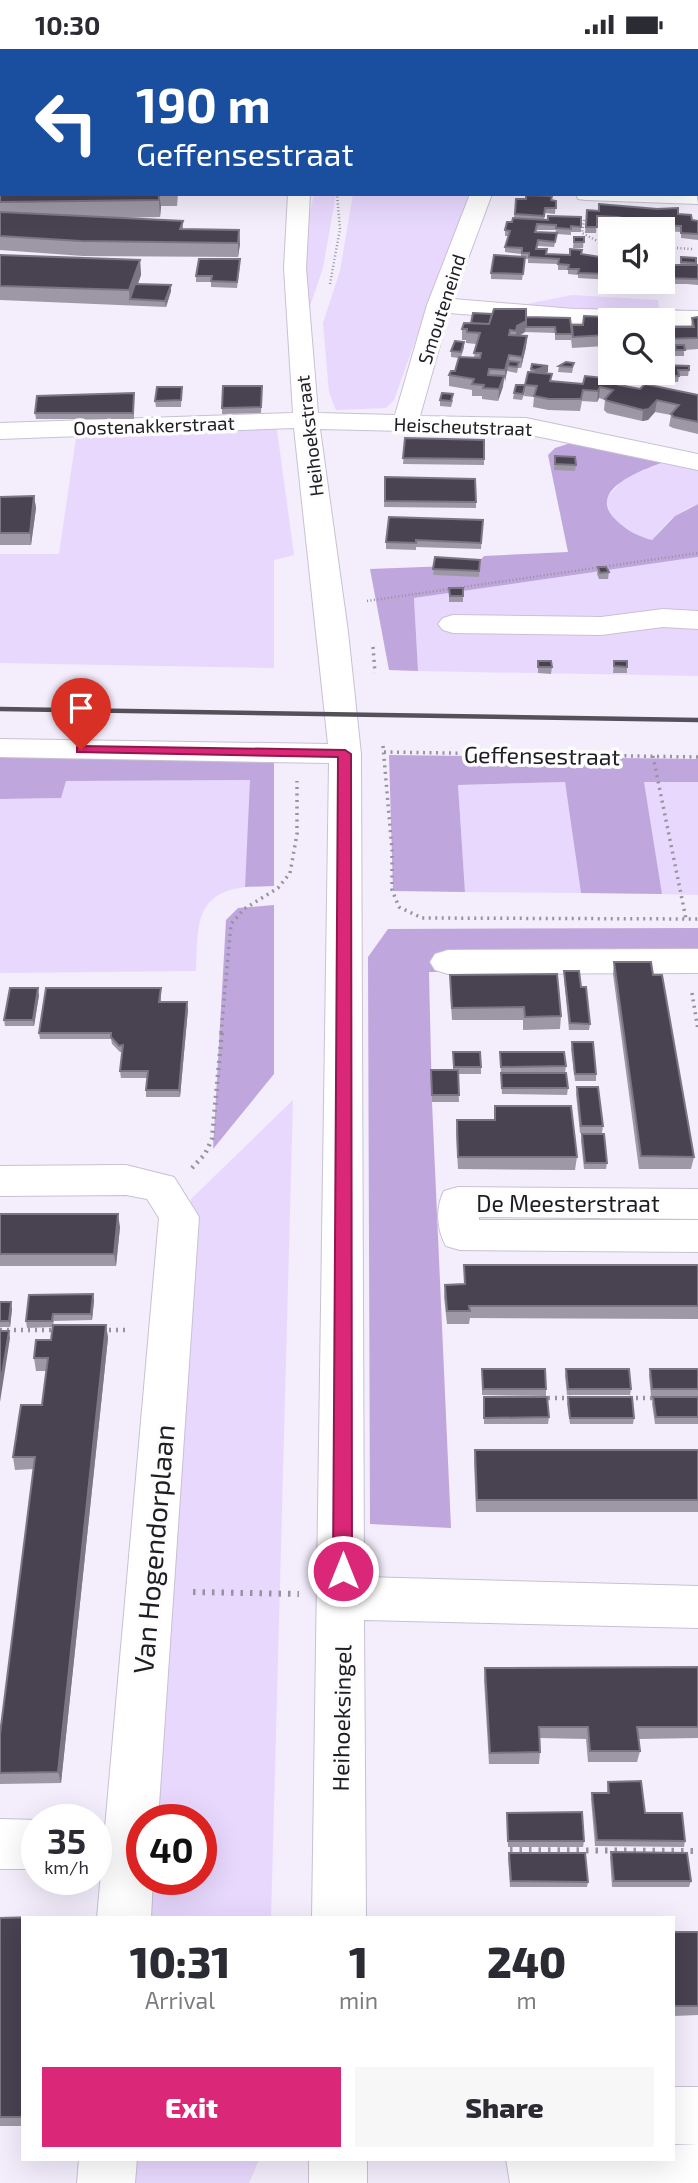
<!DOCTYPE html>
<html lang="en">
<head>
<meta charset="utf-8">
<style>
	:root { --surface:#fff; --page:#f7f7f7; --text:#2b2b33; --muted:#7c7c81; --accent:#db2777 }
	body { margin:0; font-family:"Exo 2",sans-serif; background:var(--page); color:var(--text); height:100vh; display:flex; flex-direction:column; font-size:26px; white-space:nowrap }
	* { box-sizing:border-box; margin:0 }
	p { font-size:23px; color:var(--muted) }
	.icon { flex:none; width:38px; height:38px; fill:none; stroke:currentColor; stroke-width:2; stroke-linecap:round; stroke-linejoin:round }
	.map { position:relative; flex:1; overflow:hidden }
	.drawer { position:absolute; left:21px; top:1867px; width:654px; height:245px; display:flex; flex-direction:column; background:var(--surface); border-radius:0px; box-shadow:0 7px 28px #0002 }
	.drawer>* { flex:none }
	.top-card { position:absolute; left:0px; top:0px; width:698px; height:147px; box-shadow:0 7px 28px #0002; background:#1a4fa0; color:#fff; overflow:hidden }
	.tools { position:absolute; left:598px; top:168px; display:grid; gap:14px }
	.tools a { display:grid; place-items:center; width:77px; height:77px; border-radius:0px; background:var(--surface); box-shadow:0 7px 28px #0002; font-size:35px }
	.speed { position:absolute; left:21px; top:1755px; display:flex; gap:14px; font-size:35px; font-weight:700; text-align:center }
	.speed>* { display:grid; place-content:center; width:91px; height:91px; border-radius:50%; background:var(--surface); box-shadow:0 7px 28px #0002; line-height:1 }
	.speed small { font-size:18px; font-weight:400 }
	.speed .limit { border:10px solid #d22; background:#fff; color:#111 }
	.pin { position:absolute; display:grid; place-items:center; width:60px; height:60px; color:#fff; margin:-72px -30px; border-radius:50% 50% 50% 0; rotate:-45deg; box-shadow:0 0 7px #0007 }
	.pin .icon { rotate:45deg }
	.me { position:absolute; width:77px; margin:-38px; rotate:0deg; stroke-linejoin:round; filter:drop-shadow(0 0 5px #0008) }
	.turn { display:flex; align-items:center; gap:24px; height:147px; padding:0 21px; font-size:32px }
	.turn .icon { width:91px; height:91px; stroke-width:2.5 }
	.turn b { display:block; font-size:49px; line-height:60px }
	.eta { display:flex; justify-content:space-evenly; align-items:center; height:119px; text-align:center }
	.eta b { font-size:42px; font-weight:800; line-height:49px }
	.cta { display:flex; gap:14px; margin-top:auto; padding:14px 21px }
	.cta a { flex:1; height:80px; border-radius:0px; background:var(--accent); color:#fff; font-size:28px; font-weight:800; line-height:80px; text-align:center }
	.cta a+a { background:var(--page); color:var(--text) }
	.status { display:flex; justify-content:space-between; align-items:center; height:49px; padding:0 35px; background:var(--surface); direction:ltr }
	.status svg { height:19px; fill:currentColor }
	.map>svg:first-child { display:block }
</style>
</head>
<body>
<div class="status"><b>10:30</b><svg viewBox="0 0 49 12"><path d="M0 12V9h3v3zM5 12V6h3v6zM10 12V3h3v9zM15 12V0h3v12zM26 1h20v11H26zM47 4h2v5h-2z"/></svg></div>
<div class="map">
<svg width="698" height="2134" viewBox="0 0 698 2134">
	<rect width="100%" height="100%" fill="#f3edfc"/>
	<path fill="#e8d8fe" d="M346,0H698V54L696,2Z
		M314,145H336L323,219L305,272L299,214Z
		M353,145H476L433,242L394,351L386,359L336,361L329,343L323,274L340,222Z
		M572,246L658,251L659,259L681,260L682,264L574,263L527,258V255Z
		M276,374L294,506L274,511V619L0,614V505H59L77,382Z
		M664,413L698,421V455C679,461 664,476 652,491C632,486 607,472 607,449L623,430Z
		M698,508V627L418,622L414,549Z
		M251,731L245,838C193,844 198,880 196,922L0,924V750L60,749L66,732Z
		M565,733L581,844L465,843L458,736Z
		M643,733H698V846L662,845Z
		M293,1051L271,1869H139L142,1830H201V1771H146L191,1150Z
		M124,2111H259L249,2134H122Z"/>
	<path fill="#bfa7dd" d="M577,392L664,413C643,421 586,440 615,470C626,481 637,487 652,491L675,467L698,455V508L414,549L418,622L389,621L370,520L476,516L484,507L568,503L548,406L555,399Z
		M0,704L274,708V837L245,838L250,731L66,732L61,749L0,750Z
		M389,706L698,710V733H644L662,845L581,844L565,733L458,736L465,843L393,842Z
		M274,856V1025L213,1100L226,871L238,859Z
		M698,879V900L440,903L442,923H429L432,1053L451,1479L370,1475L368,908L388,880Z"/>
	<g fill="none" stroke-linecap="round" stroke-linejoin="round">
		<g stroke="#c8c1d3" stroke-width="2">
			<path id="minor" d="M298,0H316V2H298Z
				M696,50H698V62H696Z
				M696,143L698,155L586,151L578,150L576,145H696Z
				M288,145H310L306,219L318,364L395,366L427,256L470,145H492L453,250L574,260L698,262V276H663V271L574,274L449,264L420,367L526,369L698,405V421L526,385L320,380L348,583L361,705L364,1528L698,1537V1579L364,1571L366,1869H312L329,714L0,708V690L328,695L294,379L0,390V374L293,364L284,219Z
				M663,560L698,562V580L663,578L601,586L453,584L443,581L438,575L443,569L453,566L601,568Z
				M698,900V924L448,925L435,921L430,913L435,905L448,901Z
				M126,1116L174,1128L199,1168L158,1771H142V1830H153L151,1869H97L159,1169L147,1150L126,1146L0,1147V1117Z
				M458,1138L698,1140V1170L479,1168V1171H698V1203L460,1201L446,1197C437,1181 435,1159 444,1142Z
				M0,1770L40,1771H37V1820H0Z
				M674,2038H698V2096L674,2095Z
				M674,2096H698V2134H510L506,2110H674Z
				M79,2110H137L135,2134H77Z
				M309,2110H367V2134H309Z"/>
		</g>
		<path stroke="#97929e" stroke-width="2.5" stroke-dasharray="1 2.5" stroke-linecap="butt" d="M584,171L582,184L603,195L611,196
			M663,198L692,200
			M330,235L340,180L337,145
			M367,552L698,504"/>
		<path stroke="#97929e" stroke-width="3.5" stroke-dasharray="2 4.5" stroke-linecap="butt" d="M373,598L375,624
			M383,697L392,801V841L399,858L422,869L698,870
			M384,703L698,708
			M653,707L686,870
			M692,944L698,981
			M221,984L231,875L244,860L278,839L290,824L297,785V732"/>
		<path stroke="#97929e" stroke-width="4.5" stroke-dasharray="2 5" stroke-linecap="butt" d="M192,1119L205,1105L212,1090L222,982
			M0,1281H55
			M102,1281H129
			M541,1349H571
			M629,1349H659"/>
		<path stroke="#97929e" stroke-width="6" stroke-dasharray="2.5 7" stroke-linecap="butt" d="M193,1543L299,1545
			M510,1801L698,1802"/>
		<use href="#minor" fill="#fff" fill-rule="evenodd"/>
		<path stroke="#535059" stroke-width="4.5" d="M0,660L698,671"/>
	</g>
	<path fill="#9e98a6" fill-rule="evenodd" d="M0,42H2V67H0Z
		M0,83H2V145H178L177,157H161L160,168L112,169L183,172V181H239L240,195L238,208L83,207L0,201V129L1,125H0Z
		M516,150L556,152L555,165L545,164L544,171L581,168V183H571V186L557,185L554,198L538,197L537,200L547,205L570,206L581,205L600,208H611V231L578,229V226L568,225V221H558V215L528,214V210H525L522,231L491,230V224L521,208V205L505,203V198L508,187H505V181L514,169ZM537,181H556L555,184L536,183Z
		M587,161L678,165L692,171L698,172V191L681,189V183L663,182V180H658V177H646L645,180H630V176L617,174L597,173L596,184H585Z
		M574,188H584L583,199H573Z
		M0,206L140,211L141,226L138,235L171,242L166,258L0,251Z
		M681,208L696,209V216H698V236L687,235H646V233H663V216H680Z
		M240,216L237,239L211,238V233H196V227Z
		M526,268L571,282L572,276H583L605,272H611V302H605V297L572,299L571,290V291H555V284L525,283L519,287H527L526,298L521,319H518L517,324L507,322L498,352L482,350V347H472V341L449,337V326L455,322L459,309L451,308V302L464,293V299L461,308L474,309L476,295L466,294V291H462V280L471,274Z
		M649,268H668L672,278H691L692,269L698,268V300L684,301V307H675L674,301H663V271H648Z
		M574,314L572,324L558,323L559,317Z
		M663,316L689,321L688,327H679L678,333L661,332L660,327L655,326V324H663Z
		M531,320L548,323L544,324L552,332L583,335L604,329L609,324H642L641,331H626L625,337L640,340L698,346V385L673,379L669,377L671,366L655,363L648,371L642,372L607,364L604,361L605,351L599,349L597,353L582,352L580,362L548,361L533,358L534,348L524,347L525,343L522,351L513,350L514,344L525,336Z
		M182,338L181,358H156L155,352Z
		M262,343L261,364L222,365V359Z
		M134,350V370H36L35,364Z
		M440,351H453L451,358L440,357Z
		M405,389L484,391V416L403,415Z
		M555,407L576,416L575,422L554,421Z
		M385,428L476,453V459L384,458Z
		M34,447L36,459L31,496H0V448Z
		M483,471L481,500L416,498V501L386,500V493Z
		M435,508L480,511L479,528L433,526Z
		M598,518L609,523L608,530H599L597,525Z
		M449,539L463,547V553H449Z
		M538,612L552,618L551,625L538,624Z
		M614,612L627,618V624H613Z
		M614,913L694,1108L691,1120H639L613,925Z
		M564,922L581,938L590,975L589,981H569L564,929Z
		M450,926L561,967L560,980L523,981V971H452L450,939Z
		M39,946L34,977H5L4,971Z
		M161,946V953L188,960L180,1048H146V1041L147,1029H121L120,1022L122,1003H120L112,995L111,990H40L39,984Z
		M572,993L596,1025V1032H575L571,1000Z
		M453,1003L481,1018V1025H458L459,1053H432L431,1028L453,1021Z
		M500,1003L566,1017L565,1024L568,1039L567,1046L502,1045Z
		M577,1038L603,1077L602,1084H580L576,1045Z
		M495,1057L577,1108L575,1121L458,1120L456,1084L457,1071H494Z
		M582,1085L607,1114L606,1120H584L581,1092Z
		M0,1165L120,1178L116,1217H0Z
		M464,1216H698V1270L470,1269L469,1275H447L444,1248L445,1236L464,1235Z
		M93,1245L94,1252L92,1271L54,1272L53,1276H106L108,1289L61,1734L0,1735V1685L34,1420L15,1421L13,1408L42,1356L47,1322H36L34,1309L51,1291L52,1278L27,1279L26,1272Z
		M0,1253L12,1260L10,1278H0Z
		M482,1320L546,1340V1347L482,1346Z
		M566,1320L631,1340L630,1346H567L565,1327Z
		M650,1320H698V1347H651L649,1327Z
		M484,1348L549,1368L548,1375H484Z
		M568,1348L634,1369L633,1375H570L567,1355Z
		M653,1348H698V1375H655L652,1355Z
		M475,1401H698V1463H476L474,1413Z
		M698,1618V1689L639,1690L640,1702L637,1713H588L586,1690L539,1689L540,1703L539,1715H489L484,1631L485,1619Z
		M608,1733L645,1764L685,1792L684,1798L595,1797L591,1750L592,1744H607V1739Z
		M507,1764L584,1792L583,1798H508Z
		M611,1803L691,1832L689,1838H612L610,1809Z
		M509,1804L588,1833L587,1838H510L508,1809Z
		M0,1869H23V2077H0Z
		M674,1883H698V1966L674,1967Z"/>
	<path fill="#7b7584" d="M159,145L161,157L160,168L159,151Z
		M239,181L240,195L238,208V194Z
		M140,211L141,226L132,250H130V256L129,241Z
		M171,236V242L166,258L165,252Z
		M526,272L525,283L516,288L515,293L517,277Z
		M527,287L526,298L521,319L522,308Z
		M509,306L508,317L505,333V321Z
		M548,317V323L535,327V321Z
		M504,327L503,338L498,352L499,340Z
		M626,329L625,340L619,336Z
		M600,338L599,349L597,353L598,342Z
		M657,351L655,363L648,371L642,372L643,361Z
		M34,447L36,459L31,496L30,484Z
		M38,939L39,946L34,977L33,971Z
		M187,953L188,960L180,1048L179,1041Z
		M118,1165L120,1178L116,1217L114,1205Z
		M93,1245L94,1252L92,1271L91,1265Z
		M11,1253L12,1260L10,1278L9,1272Z
		M106,1276L108,1289L61,1734L58,1723Z
		M9,1282L10,1289L0,1353V1337Z"/>
	<path fill="#484251" stroke="#7b7584" stroke-width="2" d="M0,42H2V57H0Z
		M0,83H2V111H0Z
		M696,110H698V122H696Z
		M2,122V145H159V151L0,153V129Z
		M526,146L552,147L551,151L556,152V159H545L544,167L515,165L516,150H526Z
		M599,155L657,160L678,159V165L691,166L692,171L698,172V185L681,184V177L658,176V172L646,171L645,180H638V177H630V171L618,168L597,167V178H586L587,161L599,162Z
		M0,163L183,172L180,180L239,181L238,194L81,192L0,187Z
		M548,167L581,168V178L571,177V180L556,179V176L537,175L535,183L557,184L555,193L538,191L536,200H547L546,205L570,206V200L582,201L581,205L600,208H611V225L578,224L579,220H568L569,216L558,215L559,210L529,208V204H522V199L505,198L510,182L505,181L507,173H512L513,169L548,171Z
		M574,188H584V193H574Z
		M0,206L140,211L129,241L0,237Z
		M494,206L525,208L523,225L491,224Z
		M681,208L696,209V214L681,213Z
		M199,210H240L237,233L211,232L212,227H196Z
		M663,216H698V230L663,229Z
		M135,235L171,236L165,252L130,250Z
		M494,260H526V272L517,277L516,282L510,281L509,286L527,287L522,308L509,306L505,321L489,320L488,326L504,327L499,340L483,339L484,336L472,335L474,330L449,326L451,322H455L459,308L480,309L481,304H474L480,284L467,283V280H462L464,274L489,275Z
		M473,264L492,265L489,275L471,274Z
		M584,267L605,268V272H611V291H606V286L573,288L572,276H583Z
		M614,267H635L636,271H614Z
		M526,268L570,269L572,285H556L555,278H526Z
		M649,268H668L672,278H694L692,269L698,268V289L663,290V271H649Z
		M455,292L464,293L461,303L451,302Z
		M675,296H684L685,301H676Z
		M509,312L519,313L517,318L508,317Z
		M566,313L574,314L572,318L559,317Z
		M532,315L548,317L535,321L531,320Z
		M663,316L689,317V321H678L679,327L662,326V324H663Z
		M611,322V324H642V325L609,324Z
		M528,323L552,325L550,332L583,335L585,327L604,329L607,325L626,329L619,336L640,340L645,335L698,346V373L674,368L671,365L679,356L657,351L649,360L643,361L608,352L605,350L613,341L600,338L598,342L583,341L581,350H549L534,347L537,337L525,336Z
		M516,336H525L523,345L514,344Z
		M223,337H262L261,358L222,359Z
		M157,338H182L181,351L155,352Z
		M134,344L133,364H35L37,347Z
		M442,344L453,345L451,352L440,351Z
		M405,389L484,391V410L403,409Z
		M555,407L575,408L576,416L555,415Z
		M385,428L475,430L476,453L385,452Z
		M34,447L30,484H0V448Z
		M389,468L483,471L481,494L416,491V494L386,493Z
		M435,508L480,511L479,522L433,520Z
		M598,518H606L609,523L600,524Z
		M449,539H463V547H450Z
		M538,612H551L552,618H538Z
		M614,612H627V618L614,617Z
		M614,913H651L653,926H662L694,1108L641,1107Z
		M564,922H579L581,938H586L590,975L570,974Z
		M557,925L561,967L525,968L524,958L452,959L450,926Z
		M10,939H38L33,971H4Z
		M46,939H161L159,953H187L179,1041H146L148,1022H120L123,996L119,997L111,988V984H39Z
		M572,993H593L596,1025H575Z
		M453,1003H480L481,1018H454Z
		M500,1003H564L566,1017L501,1018Z
		M431,1021H458L459,1046H432Z
		M501,1024H566L568,1039H502Z
		M577,1038H598L603,1077H581Z
		M495,1057H571L577,1108H458L457,1071H495Z
		M582,1085H604L607,1114H585Z
		M0,1165H118L114,1205H0Z
		M464,1216H698V1257H469L470,1262H447L445,1236L465,1235Z
		M93,1245L91,1265H53L52,1272H26L29,1246Z
		M0,1253H11L9,1272H0Z
		M53,1276H106L58,1723L0,1724V1685L35,1408H13L21,1356H42L48,1309H34L36,1291H51Z
		M0,1282H9L0,1337Z
		M482,1320H545L546,1340H483Z
		M566,1320H629L631,1340H568Z
		M650,1320H698V1340H652Z
		M484,1348H547L549,1368L484,1369Z
		M568,1348H632L634,1369H570Z
		M653,1348H698V1368H656Z
		M475,1401H698V1451H477Z
		M698,1618V1678H637L640,1702H590L588,1678H539L540,1703L490,1704L485,1619Z
		M641,1732L645,1764H682L685,1792L597,1791L592,1744H609L608,1733Z
		M582,1763L584,1792H508L507,1764Z
		M611,1803L687,1804L691,1832H614Z
		M509,1804H585L588,1833L511,1832Z
		M34,1868L23,1869V2058L22,2068H0V1869Z
		M674,1883H698V1957H674Z"/>
	<path fill="#db2777" stroke="#8e194d" stroke-width="2" d="M81,697L345,701L351,705L352,1522L350,1528L343,1531L336,1528L333,1522L338,708L77,703V698Z"/>
	<g text-anchor="middle" dominant-baseline="central" stroke-width="7" stroke-linejoin="round" paint-order="stroke">
		<g font-size="19" fill="#1f1c23" stroke="#fdfdfd">
			<text transform="translate(441 260) rotate(-72)">Smouteneind</text>
			<text transform="translate(154 376) rotate(-2)">Oostenakkerstraat</text>
			<text transform="translate(463 377) rotate(2)">Heischeutstraat</text>
			<text transform="translate(309 387) rotate(-97)">Heihoekstraat</text>
		</g>
		<g font-size="23" fill="#1f1c23" stroke="#fdfdfd">
			<text transform="translate(542 706) rotate(1)">Geffensestraat</text>
			<text x="568" y="1154">De Meesterstraat</text>
			<text transform="translate(341 1669) rotate(-89)">Heihoeksingel</text>
		</g>
		<g font-size="28" fill="#1f1c23" stroke="#fdfdfd">
			<text transform="translate(153 1500) rotate(-85)">Van Hogendorplaan</text>
		</g>
	</g>
</svg>
<div class="tools">
<a><svg class="icon" aria-label="sound" viewBox="0 0 24 24"><path d="M4 9h4l5-4v14l-5-4H4zM17 9q2 3 0 6"/></svg></a>
<a><svg class="icon" aria-label="search" viewBox="0 0 24 24"><circle cx="10" cy="10" r="6"/><path d="M15 15l6 6"/></svg></a>
</div>
<div class="speed"><div>35<small>km/h</small></div><div class="limit">40</div></div>
<div class="pin" style="left:81px;top:701px;background:#d93025"><svg class="icon" aria-label="arrive" viewBox="0 0 24 24"><path d="M6 21V4h12l-3 4 3 4H6"/></svg></div>
<svg class="me" style="left:343px;top:1522px" viewBox="-20 -20 40 40"><circle r="17" fill="#db2777" stroke="#fff" stroke-width="3"/><path d="M0-11L8 9 0 5-8 9z" fill="#fff"/></svg>
<div class="top-card">
<div class="turn"><svg class="icon" aria-label="left" viewBox="0 0 24 24"><path d="M17 20v-9H6M10 6l-5 5 5 5"/></svg><div><b>190 m</b>Geffensestraat</div></div>
</div>
<section class="drawer">
<div class="eta">
<div><b>10:31</b><p>Arrival</p></div>
<div><b>1</b><p>min</p></div>
<div><b>240</b><p>m</p></div>
</div>
<div class="cta"><a>Exit</a><a>Share</a></div>
</section>
</div>
</body>
</html>
